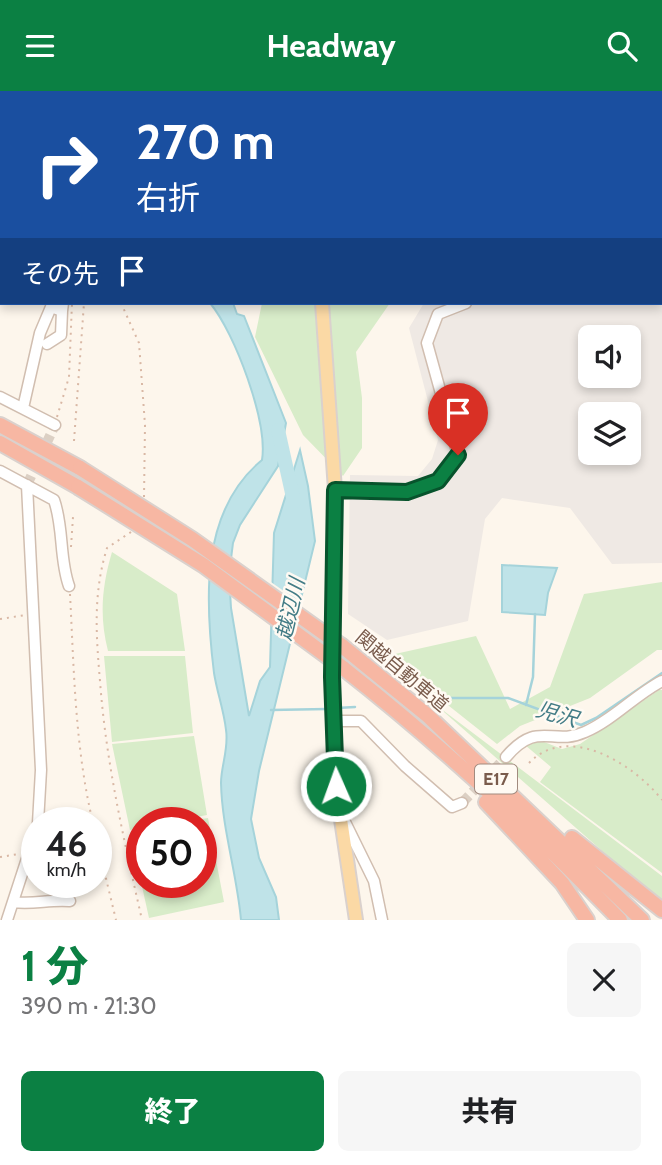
<!DOCTYPE html>
<html lang="ja">
<head>
<meta charset="utf-8">
<style>
	:root { --surface:#fff; --page:#f6f6f6; --text:#202124; --muted:#757577; --accent:#0b8043 }
	body { margin:0; font-family:Cabin,"Noto Sans JP",sans-serif; background:var(--page); color:var(--text); height:100vh; display:flex; flex-direction:column; font-size:26px; white-space:nowrap }
	* { box-sizing:border-box; margin:0 }
	p { font-size:23px; color:var(--muted) }
	.icon { flex:none; width:38px; height:38px; fill:none; stroke:currentColor; stroke-width:2; stroke-linecap:round; stroke-linejoin:round }
	.map { position:relative; height:829px; overflow:hidden }
	.sheet { display:flex; flex-direction:column; background:var(--surface); flex:1 }
	.sheet>* { flex:none }
	.banner { position:absolute; left:0px; top:0px; width:663px; height:214px; box-shadow:0 4px 10px #0003; background:#1a4fa0; color:#fff; overflow:hidden }
	.fabs { position:absolute; left:578px; top:234px; display:grid; gap:14px }
	.fabs a { display:grid; place-items:center; width:63px; height:63px; border-radius:10px; background:var(--surface); box-shadow:0 4px 10px #0003; font-size:35px }
	.speed { position:absolute; left:21px; top:716px; display:flex; gap:14px; font-size:35px; font-weight:700; text-align:center }
	.speed>* { display:grid; place-content:center; width:91px; height:91px; border-radius:50%; background:var(--surface); box-shadow:0 4px 10px #0003; line-height:1 }
	.speed small { font-size:18px; font-weight:400 }
	.speed .limit { border:10px solid #d22; background:#fff; color:#111 }
	.pin { position:absolute; display:grid; place-items:center; width:60px; height:60px; color:#fff; margin:-72px -30px; border-radius:50% 50% 50% 0; rotate:-45deg; box-shadow:0 0 7px #0007 }
	.pin .icon { rotate:45deg }
	.me { position:absolute; width:77px; margin:-38px; rotate:358deg; stroke-linejoin:round; filter:drop-shadow(0 0 5px #0008) }
	.turn { display:flex; align-items:center; gap:24px; height:147px; padding:0 21px; font-size:32px }
	.turn .icon { width:91px; height:91px; stroke-width:2.5 }
	.turn b { display:block; font-size:49px; line-height:60px }
	.then { display:flex; align-items:center; height:66px; padding:0 21px; background:#0003; gap:14px; font-size:26px }
	.round { display:grid; place-items:center; flex:none; width:74px; height:74px; border-radius:10px; background:var(--page) }
	.head { display:flex; align-items:center; justify-content:space-between; height:119px; padding:0 21px }
	h1 { font-size:42px; font-weight:800; line-height:52px; color:var(--accent) }
	.button { display:flex; gap:14px; margin-top:auto; padding:14px 21px }
	.button a { flex:1; height:80px; border-radius:10px; background:var(--accent); color:#fff; font-size:28px; font-weight:800; line-height:80px; text-align:center }
	.button a+a { background:var(--page); color:var(--text) }
	header { display:flex; justify-content:space-between; align-items:center; height:91px; padding:0 21px; background:var(--accent); color:#fff; font-size:32px; font-weight:800 }
	.map>svg:first-child { display:block }
</style>
</head>
<body>
<header><svg class="icon" aria-label="menu" viewBox="0 0 24 24"><path d="M4 6h16M4 12h16M4 18h16"/></svg>Headway<svg class="icon" aria-label="search" viewBox="0 0 24 24"><circle cx="10" cy="10" r="6"/><path d="M15 15l6 6"/></svg></header>
<div class="map">
<svg width="662" height="829" viewBox="0 0 662 829">
	<rect width="100%" height="100%" fill="#fdf6ec"/>
	<path fill="#efe9e4" fill-rule="evenodd" d="M662,155V472L612,473L570,417L502,407L485,428L468,530L387,549L348,523L350,384L418,385L432,368L438,349L409,237L424,212H662ZM590,247H628V285H590ZM590,324H628V362H590Z"/>
	<path fill="#d8ecc9" d="M422,0L662,1V128V2Z
		M262,212H390L356,261L362,307V357L343,385L303,344L255,246Z
		M112,461L177,503L185,560H108C99,525 102,495 112,461Z
		M662,491V559H657L590,607L520,635L497,653L386,565L476,545L510,618L550,596L584,503Z
		M104,565H185L193,642L112,651Z
		M659,599H662V782L540,691L551,676L525,654L534,647L562,658L580,653Z
		M436,614L662,785V812L658,809Z
		M194,645L207,724L169,731L142,732V737L130,739L112,653Z
		M208,727L224,811L149,827L130,741L142,739V791H201V732L183,731Z"/>
	<path fill="#bfe3e8" stroke="#a5d3da" stroke-width="2" d="M210,212H233L237,223L244,225L286,332L278,375L240,434L233,452L229,484L231,517L249,625L260,590L270,576L274,442L300,359L308,395L315,450L259,680L251,728L259,767L276,806L279,829H241C237,783 222,738 221,692C221,675 229,657 226,639C224,620 217,601 214,582C205,509 200,420 262,369C268,331 235,242 210,212Z
		M502,474L557,477L548,502L545,524L502,521Z"/>
	<path fill="#fdf6ec" d="M268,489L304,514L294,551L266,530Z"/>
	<g fill="none" stroke-linecap="round" stroke-linejoin="round">
		<path stroke="#a5d3da" stroke-width="2.5" d="M438,607H508L581,634L596,627L662,582
			M526,614L533,586L535,523
			M337,617L355,616
			M271,619L327,618"/>
		<path stroke="#bfe3e8" stroke-width="14" d="M278,339L294,411"/>
		<path stroke="#dcd0c4" stroke-width="10" stroke-dasharray="10 5" stroke-linecap="butt" d="M27,394L55,334
			M462,712L506,666"/>
		<g stroke="#d1beb0" stroke-width="13">
			<path id="minor" d="M0,1L3,2
				M89,2L90,0
				M0,74L2,69
				M0,175H2
				M47,253L61,244L62,220
				M0,306L55,334
				M23,317L40,242L51,216L62,220L63,212
				M0,380L54,409C64,437 59,467 69,495
				M27,394L41,679L38,732
				M335,399L407,401L438,390L458,364L427,252L438,223L466,212
				M333,630H361L405,675L452,716L462,712
				M506,666C538,628 552,656 585,641C613,629 635,604 662,590
				M344,729L374,790L382,829
				M13,811C33,814 50,808 70,810
				M7,829L37,737"/>
		</g>
		<g stroke="#dad1cd" stroke-width="16">
			<path id="major" d="M317,2V0
				M322,212L335,399L332,586L336,695L356,829"/>
		</g>
		<g stroke="#dad1cd" stroke-width="18">
			<path id="highway" d="M0,334L80,377
				M0,352L78,396
				M342,555L427,624L642,829
				M343,577C441,654 533,739 620,829
				M486,711L562,792L587,829
				M572,747L662,819"/>
		</g>
		<path stroke="#d9b8a5" stroke-width="2" stroke-dasharray="2 5" stroke-linecap="butt" d="M111,2V0
			M121,212L139,252L145,334L144,406
			M57,326L69,286L72,212
			M74,350L84,212
			M131,441L107,457C93,502 96,544 100,590C106,672 124,749 142,829
			M71,456L73,426
			M70,503C74,579 75,657 93,732
			M0,528L26,524
			M529,672C568,631 635,674 662,709
			M96,746L116,829
			M0,766L19,763"/>
		<use href="#minor" stroke="#fff" stroke-width="10"/>
		<use href="#major" stroke="#fbd9a5" stroke-width="12"/>
		<use href="#highway" stroke="#f7b7a3" stroke-width="14"/>
		<g stroke="#dad1cd" stroke-width="18" stroke-linecap="butt">
			<path id="highway-bridge" d="M80,377L192,448L342,555
				M78,396L203,474L343,577"/>
		</g>
		<use href="#highway-bridge" stroke="#f7b7a3" stroke-width="14"/>
	</g>
	<g fill="none" stroke-linecap="round" stroke-linejoin="round">
		<g stroke="#07532c" stroke-width="18">
			<path id="route" d="M336,695L332,586L335,399L407,401L438,390L458,364"/>
		</g>
		<use href="#route" stroke="#0b8043" stroke-width="12"/>
	</g>
	<g text-anchor="middle" dominant-baseline="central" stroke-width="5" stroke-linejoin="round" paint-order="stroke">
		<rect fill="#fffaf3" stroke="#a28b7f" stroke-width="2" x="475" y="673.5" width="42" height="29" rx="5"/>
		<g font-size="18" font-weight="bold" fill="#7a5c4d">
			<text x="496" y="688">E17</text>
		</g>
		<g font-size="19" fill="#7a5c4d" stroke="#fffaf3">
			<text transform="translate(402 580) rotate(40)">関越自動車道</text>
		</g>
		<g font-size="21" font-style="italic" fill="#437c86" stroke="#fffaf3">
			<text transform="translate(290 518) rotate(-77)">越辺川</text>
			<text transform="translate(557 623) rotate(16)">児沢</text>
		</g>
	</g>
</svg>
<div class="fabs">
<a><svg class="icon" aria-label="sound" viewBox="0 0 24 24"><path d="M4 9h4l5-4v14l-5-4H4zM17 9q2 3 0 6"/></svg></a>
<a><svg class="icon" aria-label="layers" viewBox="0 0 24 24"><path d="M12 4l9 5-9 5-9-5zM3 14l9 5 9-5"/></svg></a>
</div>
<div class="speed"><div>46<small>km/h</small></div><div class="limit">50</div></div>
<div class="pin" style="left:458px;top:364px;background:#d93025"><svg class="icon" aria-label="arrive" viewBox="0 0 24 24"><path d="M6 21V4h12l-3 4 3 4H6"/></svg></div>
<svg class="me" style="left:336px;top:695px" viewBox="-20 -20 40 40"><circle r="17" fill="#0b8043" stroke="#fff" stroke-width="3"/><path d="M0-11L8 9 0 5-8 9z" fill="#fff"/></svg>
<div class="banner">
<div class="turn"><svg class="icon" aria-label="right" viewBox="0 0 24 24"><path d="M7 20v-9h11M14 6l5 5-5 5"/></svg><div><b>270 m</b>右折</div></div>
<div class="then">その先<svg class="icon" aria-label="arrive" viewBox="0 0 24 24"><path d="M6 21V4h12l-3 4 3 4H6"/></svg></div>
</div>
</div>
<section class="sheet">
<div class="head"><div><h1>1 分</h1><p>390 m · 21:30</p></div><a class="round"><svg class="icon" aria-label="close" viewBox="0 0 24 24"><path d="M6 6l12 12M18 6L6 18"/></svg></a></div>
<div class="button"><a>終了</a><a>共有</a></div>
</section>
</body>
</html>
